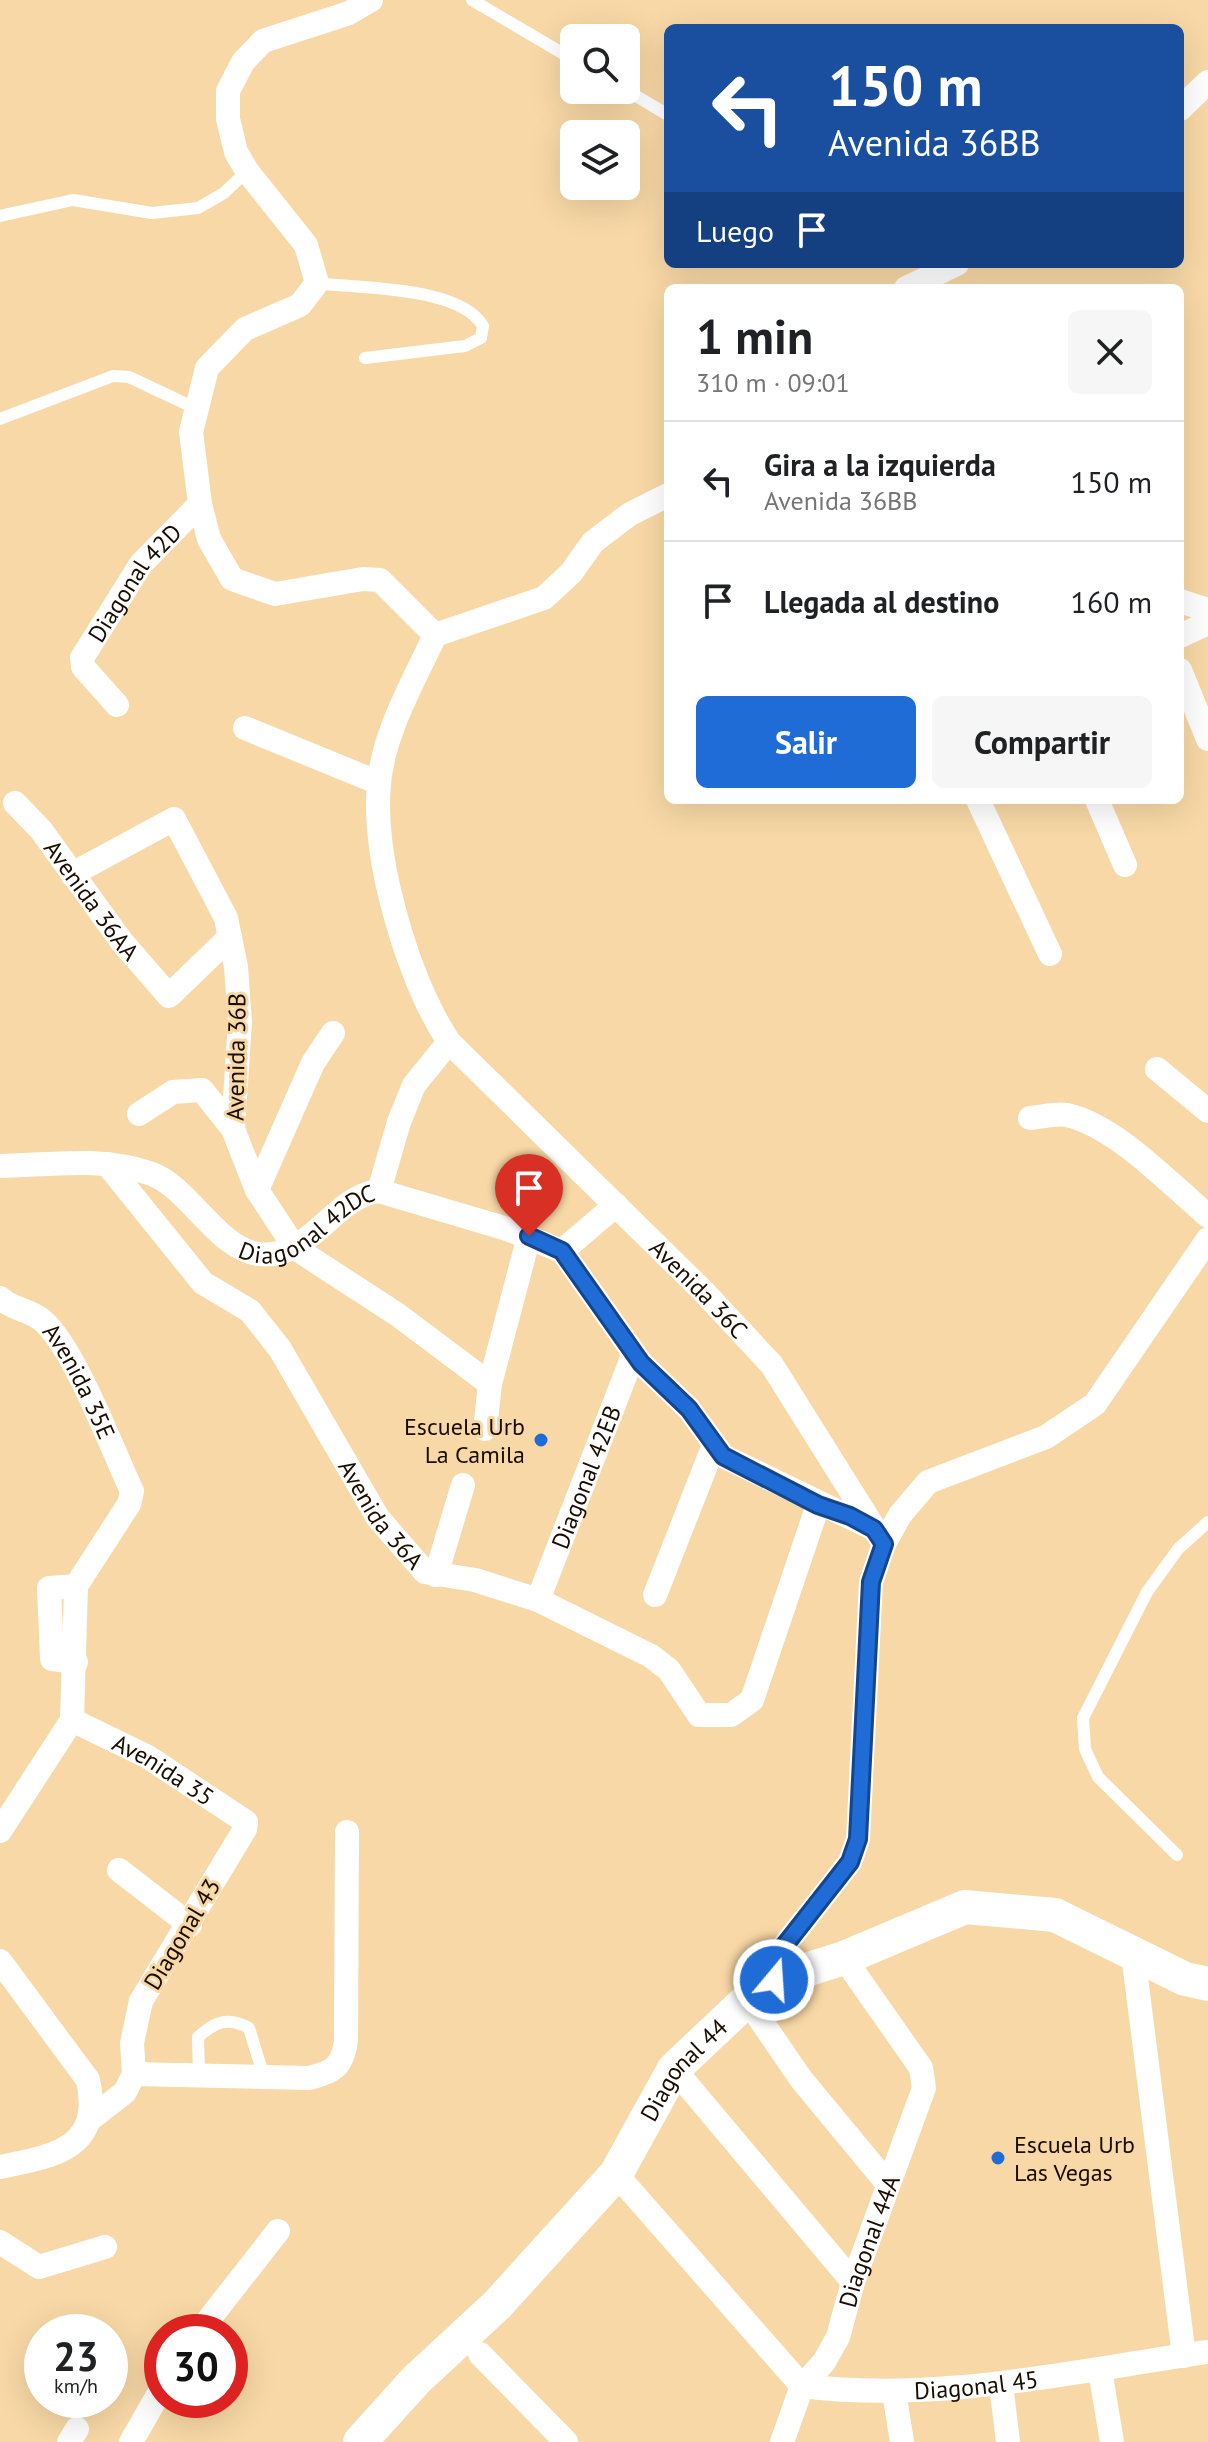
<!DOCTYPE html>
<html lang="es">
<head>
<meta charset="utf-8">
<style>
	:root { --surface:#fff; --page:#f6f6f6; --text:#202124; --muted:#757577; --line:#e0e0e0; --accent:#206cd7 }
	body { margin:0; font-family:"PT Sans",sans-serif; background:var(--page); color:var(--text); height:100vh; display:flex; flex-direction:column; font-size:30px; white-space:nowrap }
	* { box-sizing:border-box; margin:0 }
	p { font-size:26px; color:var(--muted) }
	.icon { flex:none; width:44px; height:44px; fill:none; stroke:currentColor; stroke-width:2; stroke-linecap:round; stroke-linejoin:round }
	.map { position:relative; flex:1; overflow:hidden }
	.sheet { position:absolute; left:664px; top:284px; width:520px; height:520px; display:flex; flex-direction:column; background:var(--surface); border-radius:12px; box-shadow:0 8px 32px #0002 }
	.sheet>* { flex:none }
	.top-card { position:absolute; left:664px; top:24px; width:520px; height:244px; border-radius:12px; box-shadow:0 8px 32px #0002; background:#1a4fa0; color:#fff; overflow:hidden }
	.controls { position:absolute; left:560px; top:24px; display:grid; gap:16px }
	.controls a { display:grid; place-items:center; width:80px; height:80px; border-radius:12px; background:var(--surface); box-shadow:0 8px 32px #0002; font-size:40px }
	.speed { position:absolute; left:24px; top:2314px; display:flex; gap:16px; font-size:40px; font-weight:700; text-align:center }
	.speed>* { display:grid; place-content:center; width:104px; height:104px; border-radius:50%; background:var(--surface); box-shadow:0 8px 32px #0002; line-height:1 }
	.speed small { font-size:20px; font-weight:400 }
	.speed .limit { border:12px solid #d22; background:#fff; color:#111 }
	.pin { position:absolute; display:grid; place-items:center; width:68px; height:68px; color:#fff; margin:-82px -34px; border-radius:50% 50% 50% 0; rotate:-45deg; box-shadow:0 0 8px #0007 }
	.pin .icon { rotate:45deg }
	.me { position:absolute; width:88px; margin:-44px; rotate:18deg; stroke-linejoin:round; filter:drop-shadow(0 0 6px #0008) }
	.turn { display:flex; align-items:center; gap:28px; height:168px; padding:0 32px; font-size:36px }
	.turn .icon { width:104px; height:104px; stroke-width:2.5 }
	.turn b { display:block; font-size:56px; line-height:68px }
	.then { display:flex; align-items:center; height:76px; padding:0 32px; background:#0003; gap:16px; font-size:30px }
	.round { display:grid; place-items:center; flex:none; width:84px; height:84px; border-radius:12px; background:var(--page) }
	.headline { display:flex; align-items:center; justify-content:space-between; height:136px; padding:0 32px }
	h1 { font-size:48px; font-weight:700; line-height:60px }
	.primary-button { display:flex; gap:16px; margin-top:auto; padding:16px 32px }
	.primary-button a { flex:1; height:92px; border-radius:12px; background:var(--accent); color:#fff; font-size:32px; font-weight:700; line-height:92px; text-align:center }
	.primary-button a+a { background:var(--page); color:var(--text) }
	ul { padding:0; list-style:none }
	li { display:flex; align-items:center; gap:24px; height:120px; padding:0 32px; border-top:2px solid var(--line) }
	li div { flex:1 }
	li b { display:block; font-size:30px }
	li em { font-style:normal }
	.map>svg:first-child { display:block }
</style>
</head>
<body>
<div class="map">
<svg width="1208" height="2442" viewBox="0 0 1208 2442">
	<rect width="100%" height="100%" fill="#f8d8a6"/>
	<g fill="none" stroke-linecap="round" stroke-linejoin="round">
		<path stroke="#fff" stroke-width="12" d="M472,0L574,60
			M626,90L668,115
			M0,216L73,200L152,213L198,208L224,193L247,171
			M317,283C361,289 460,286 483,326L481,338L465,346L365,358
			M0,419L113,376L129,377L197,409
			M1177,1855L1098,1777L1085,1749L1083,1718L1147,1592L1178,1549L1208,1522
			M199,2075L198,2037C215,2022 228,2016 249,2028L264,2077"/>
		<g stroke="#fff" stroke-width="24">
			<path d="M371,0L349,13L263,41L243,62L228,91V119L236,152L247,171L306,245L317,283L300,305L245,329L207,368L191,432L200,504L209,539L232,579L275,594L363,579L380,580L435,635"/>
			<path d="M1180,109L1208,82"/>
			<path d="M906,288L957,264"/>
			<path d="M1180,601L1208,610"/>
			<path id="s1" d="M435,635C414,681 383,733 379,784C372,859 408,979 449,1042L703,1291L772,1365L884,1544L871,1582L858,1839L850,1862L781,1950L774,1980"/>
			<path d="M435,635L544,598L571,573L593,542L630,514L668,495"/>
			<path d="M1180,636L1208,623"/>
			<path d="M1180,670L1208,739"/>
			<path id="s2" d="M117,705L83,667L82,658L141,564L200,504"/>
			<path d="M245,728L379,783"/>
			<path d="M978,800L1050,954"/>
			<path d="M1097,800L1125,865"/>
			<path id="s3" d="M15,803L41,830L122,942L169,996L230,937"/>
			<path d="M72,874L174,819L226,918L236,967L240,1022L233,1129L257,1190L295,1248L398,1315L490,1384"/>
			<path d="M1157,1069L1208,1111"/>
			<path d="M139,1114L173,1092L202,1090L233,1129"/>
			<path d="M1030,1118C1042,1117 1056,1113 1067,1115C1116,1126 1170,1184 1208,1216"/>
			<path id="s4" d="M107,1164L203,1283L250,1311L280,1349L378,1518L425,1572L475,1580L538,1600L651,1656L669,1670L699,1715H731L752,1700L818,1505"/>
			<path id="s5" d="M0,1166C49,1165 105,1156 152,1174C189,1188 217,1248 258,1254C310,1261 333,1196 379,1191L399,1122L414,1085L449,1042"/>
			<path d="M257,1190L313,1063L333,1033"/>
			<path d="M379,1191L507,1229L562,1251L641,1363L689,1409L723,1456L874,1529"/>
			<path d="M562,1251L616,1205"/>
			<path id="s6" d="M0,1298C13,1310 31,1310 43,1321C75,1349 112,1449 132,1491L129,1504L76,1586L72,1720L0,1831"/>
			<path d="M485,1429L490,1384L529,1236"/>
			<path d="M884,1544L900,1515L928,1482L1046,1437L1095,1404L1208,1239"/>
			<path d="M436,1575L463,1485"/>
			<path d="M655,1595L714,1445"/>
			<path id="s7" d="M538,1600L634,1353"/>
			<path d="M76,1662L52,1659L49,1588L76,1586"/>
			<path id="s8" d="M72,1720L148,1757L246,1822L245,1829L141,2001L132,2043L134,2074L125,2092L89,2120"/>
			<path d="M119,1870L190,1925"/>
			<path d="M1133,1954L1184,2356"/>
			<path d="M0,1961L88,2080C103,2149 54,2156 0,2167"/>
			<path d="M747,2000L801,2079L887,2183"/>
			<path d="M674,2069L853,2282"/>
			<path d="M134,2074L309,2078C334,2072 342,2067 346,2041L347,1832"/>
			<path id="s9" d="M616,2174L802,2386L824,2362L838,2337L853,2282L924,2088L921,2068L844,1958"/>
			<path d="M0,2242L39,2267L105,2247"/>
			<path d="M199,2332L278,2231"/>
			<path d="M480,2354L566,2442"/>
			<path d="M1100,2370L1112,2442"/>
			<path d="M1001,2384L1008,2442"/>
			<path d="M894,2392L902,2442"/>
			<path d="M69,2442L77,2429"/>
			<path d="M131,2442L162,2388"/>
			<path id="s10" d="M782,2442L802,2386C939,2403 1073,2371 1208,2352"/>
		</g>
		<path stroke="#fff" stroke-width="34" id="s11" d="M360,2442L416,2380L497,2305L616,2174L674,2069L747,2000L774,1980L844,1958L965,1907L1055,1915L1185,1979L1208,1984"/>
	</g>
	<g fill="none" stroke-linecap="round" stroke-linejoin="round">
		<g stroke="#15468c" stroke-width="20">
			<path id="route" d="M529,1236L562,1251L641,1363L689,1409L723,1456L818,1505L850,1516L874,1529L884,1544L871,1582L858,1839L850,1862L781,1950L774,1980"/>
		</g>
		<use href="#route" stroke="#206cd7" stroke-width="14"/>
	</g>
	<g fill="#206cd7" stroke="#f8d8a6" stroke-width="3">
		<circle cx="541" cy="1440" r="8"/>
		<circle cx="998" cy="2158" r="8"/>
	</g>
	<g text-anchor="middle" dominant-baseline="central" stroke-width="6" stroke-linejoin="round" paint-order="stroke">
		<g font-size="24" fill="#180d00" stroke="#f8d8a6">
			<text stroke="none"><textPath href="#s2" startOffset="152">Diagonal 42D</textPath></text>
			<text stroke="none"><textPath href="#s3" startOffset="124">Avenida 36AA</textPath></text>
			<text transform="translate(236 1057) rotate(-89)">Avenida 36B</text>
			<text stroke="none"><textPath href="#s5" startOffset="346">Diagonal 42DC</textPath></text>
			<text stroke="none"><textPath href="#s1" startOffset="782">Avenida 36C</textPath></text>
			<text stroke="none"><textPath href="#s6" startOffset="120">Avenida 35E</textPath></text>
			<text stroke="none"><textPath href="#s7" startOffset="132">Diagonal 42EB</textPath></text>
			<text stroke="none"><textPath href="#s4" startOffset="450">Avenida 36A</textPath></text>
			<text stroke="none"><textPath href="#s8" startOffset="104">Avenida 35</textPath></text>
			<text transform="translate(182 1934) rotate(-59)">Diagonal 43</text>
			<text stroke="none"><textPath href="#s11" startOffset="496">Diagonal 44</textPath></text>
			<text stroke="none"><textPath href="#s9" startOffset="444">Diagonal 44A</textPath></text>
			<text stroke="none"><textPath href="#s10" startOffset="234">Diagonal 45</textPath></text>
		</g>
		<g font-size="24" fill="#180d00" stroke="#f8d8a6" text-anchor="end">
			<text x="525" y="1426">Escuela Urb<tspan x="525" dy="28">La Camila</tspan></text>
			<text x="1014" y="2144" text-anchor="start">Escuela Urb<tspan x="1014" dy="28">Las Vegas</tspan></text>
		</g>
	</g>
</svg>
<div class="controls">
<a><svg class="icon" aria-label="search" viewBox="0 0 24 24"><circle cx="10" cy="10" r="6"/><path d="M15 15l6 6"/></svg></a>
<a><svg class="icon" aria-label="layers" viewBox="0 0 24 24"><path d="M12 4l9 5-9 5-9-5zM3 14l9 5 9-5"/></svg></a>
</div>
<div class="speed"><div>23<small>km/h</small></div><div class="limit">30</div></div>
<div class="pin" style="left:529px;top:1236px;background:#d93025"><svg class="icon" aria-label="arrive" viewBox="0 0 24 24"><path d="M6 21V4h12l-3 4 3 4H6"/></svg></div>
<svg class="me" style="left:774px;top:1980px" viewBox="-20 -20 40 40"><circle r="17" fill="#206cd7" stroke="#fff" stroke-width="3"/><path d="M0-11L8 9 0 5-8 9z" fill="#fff"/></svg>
<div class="top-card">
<div class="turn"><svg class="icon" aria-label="left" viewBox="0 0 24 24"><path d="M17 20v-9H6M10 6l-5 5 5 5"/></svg><div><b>150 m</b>Avenida 36BB</div></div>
<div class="then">Luego<svg class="icon" aria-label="arrive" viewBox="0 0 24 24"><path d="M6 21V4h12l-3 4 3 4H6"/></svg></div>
</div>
<section class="sheet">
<div class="headline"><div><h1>1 min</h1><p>310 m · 09:01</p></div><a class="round"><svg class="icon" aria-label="close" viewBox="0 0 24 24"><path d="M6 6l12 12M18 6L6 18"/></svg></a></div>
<ul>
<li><svg class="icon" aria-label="left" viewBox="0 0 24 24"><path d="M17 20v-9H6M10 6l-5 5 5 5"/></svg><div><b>Gira a la izquierda</b><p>Avenida 36BB</p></div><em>150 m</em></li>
<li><svg class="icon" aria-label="arrive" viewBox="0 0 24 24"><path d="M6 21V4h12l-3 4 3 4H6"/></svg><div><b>Llegada al destino</b></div><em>160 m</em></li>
</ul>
<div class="primary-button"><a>Salir</a><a>Compartir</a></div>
</section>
</div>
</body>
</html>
